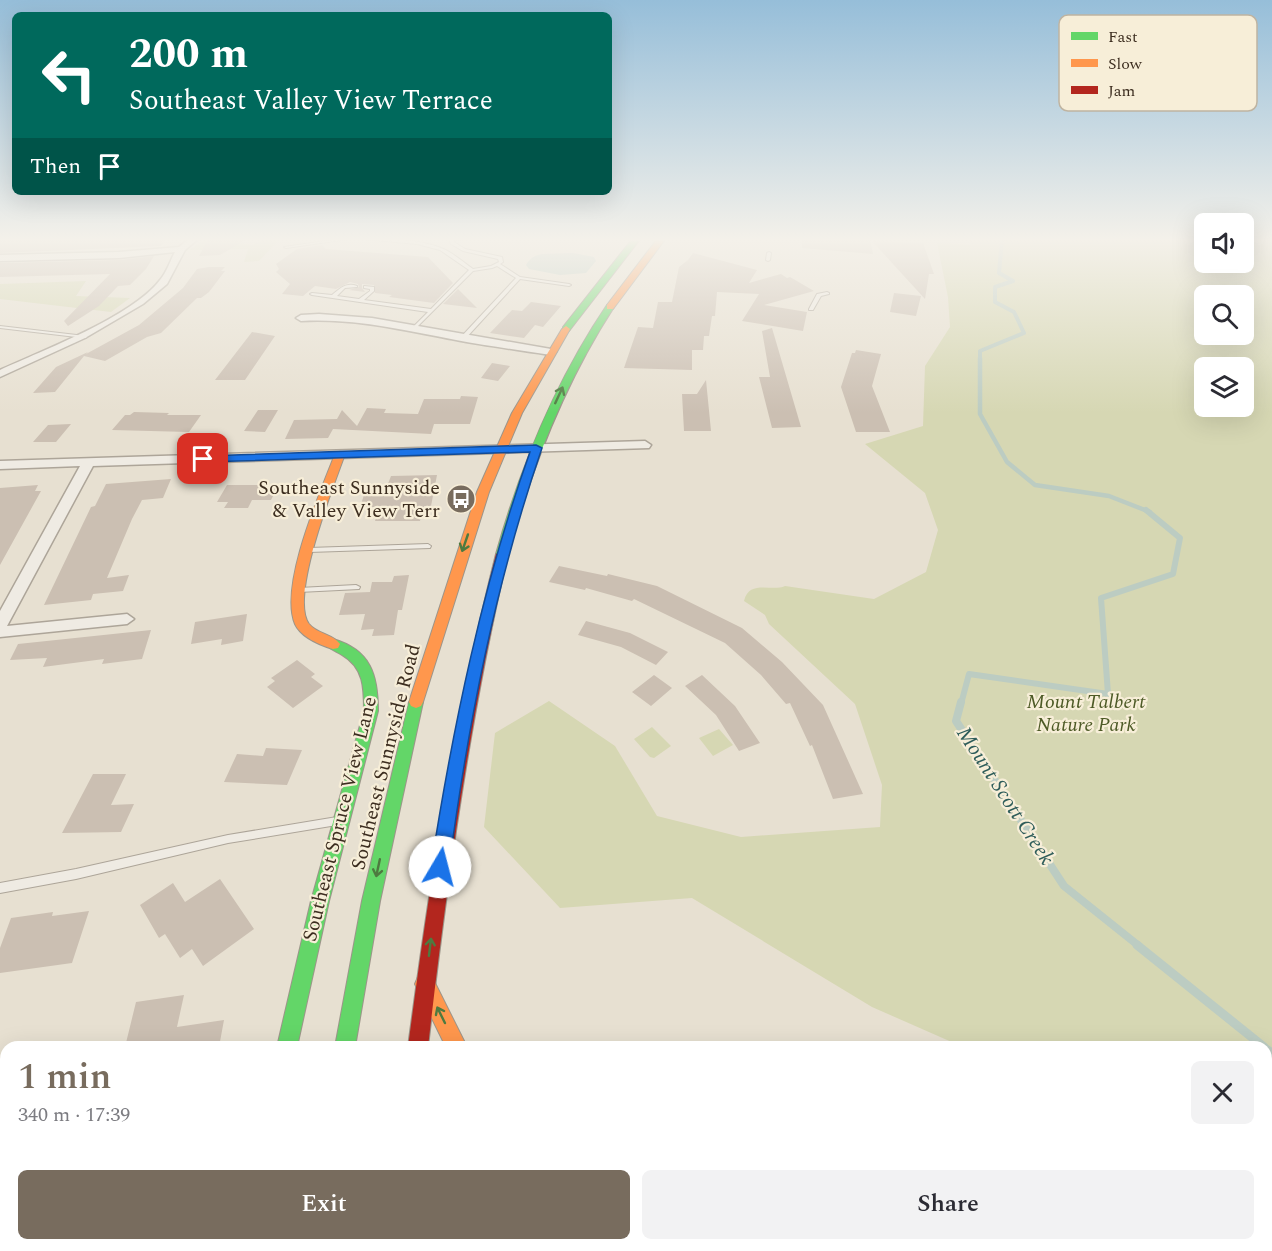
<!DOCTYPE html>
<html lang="en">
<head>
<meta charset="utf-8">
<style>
	:root { --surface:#fff; --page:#f2f2f3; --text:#2b2b33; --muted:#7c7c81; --accent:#786c5e }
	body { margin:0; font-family:Spectral,serif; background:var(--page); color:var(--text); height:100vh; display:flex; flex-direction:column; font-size:22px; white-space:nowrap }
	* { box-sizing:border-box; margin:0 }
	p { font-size:20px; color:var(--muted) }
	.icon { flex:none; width:33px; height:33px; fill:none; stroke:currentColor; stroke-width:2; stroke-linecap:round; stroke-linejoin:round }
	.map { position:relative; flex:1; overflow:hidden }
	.side { position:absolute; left:0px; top:1041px; width:1272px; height:210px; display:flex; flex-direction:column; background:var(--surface); border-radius:18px 18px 0 0; box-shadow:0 6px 24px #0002 }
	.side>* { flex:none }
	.top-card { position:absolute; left:12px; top:12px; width:600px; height:183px; border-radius:9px; box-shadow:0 6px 24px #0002; background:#00695c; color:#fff; overflow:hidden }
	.controls { position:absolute; left:1194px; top:213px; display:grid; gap:12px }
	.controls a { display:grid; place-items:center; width:60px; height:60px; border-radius:9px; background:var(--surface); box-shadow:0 6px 24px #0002; font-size:30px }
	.pin { position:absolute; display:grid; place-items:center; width:51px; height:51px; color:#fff; margin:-26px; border-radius:12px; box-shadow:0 3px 9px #0006 }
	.me { position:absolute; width:66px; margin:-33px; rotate:8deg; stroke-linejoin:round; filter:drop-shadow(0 0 4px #0008) }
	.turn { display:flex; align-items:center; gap:21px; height:126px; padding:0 18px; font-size:27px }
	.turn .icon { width:78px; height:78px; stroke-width:2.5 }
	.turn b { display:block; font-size:42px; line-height:51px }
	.then { display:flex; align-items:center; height:57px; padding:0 18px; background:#0003; gap:12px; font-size:22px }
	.round { display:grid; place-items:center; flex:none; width:63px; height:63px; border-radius:9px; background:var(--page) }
	.summary { display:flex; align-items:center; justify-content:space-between; height:102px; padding:0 18px }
	h1 { font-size:36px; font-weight:600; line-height:45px; color:var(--accent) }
	.button { display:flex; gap:12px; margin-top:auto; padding:12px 18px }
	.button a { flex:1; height:69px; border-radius:9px; background:var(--accent); color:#fff; font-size:24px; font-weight:600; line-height:69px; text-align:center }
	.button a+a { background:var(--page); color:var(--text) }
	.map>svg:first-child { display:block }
</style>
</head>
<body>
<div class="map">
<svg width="1272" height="1251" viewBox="0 0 1272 1251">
	<rect width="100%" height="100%" fill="#e7e0d1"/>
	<path fill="#d6d7b3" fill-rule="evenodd" d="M266,238H281L259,261L244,262L248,249L189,250L206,239L252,245Z
		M970,238H1204V262H1244V238H1272V1198L1266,1194V1047H963L872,1007L692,898L560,908L484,827L495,733L549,701L615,746L657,816L741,837L880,827L882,785L855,704L769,624L765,615L744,601C749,579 772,592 785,586L874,599L926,572L938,530L925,493L865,444L923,426L925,366L950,327L948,297L937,243L970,245ZM1204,296H1244V334H1204ZM1204,368H1244V406H1204Z
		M86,281L76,296L130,298L111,312L0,299V284Z
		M652,727L671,746L654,758L650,757L634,739Z
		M719,729L733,745L713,756L699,738Z"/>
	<path fill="#bcccc2" d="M543,254L573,253L594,257L596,261L586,273L560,275L529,269L526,265C530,258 535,255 543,254Z"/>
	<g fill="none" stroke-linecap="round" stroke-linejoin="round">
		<path stroke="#bcccc2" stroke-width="4" d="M980,359V351L1024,333L1014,312L995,302V287L1013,281L999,273L1002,240L1005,238"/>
		<path stroke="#bcccc2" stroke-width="4.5" d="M980,358V414L1007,462L1035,485L1109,496L1150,512"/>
		<path stroke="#bcccc2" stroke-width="6" d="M961,704L969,674L1108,694L1101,598L1173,574L1180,538L1146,510"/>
		<path stroke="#bcccc2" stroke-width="8" d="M961,702L956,721L1064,886L1139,946"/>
		<path stroke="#bcccc2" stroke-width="9" d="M1137,945L1264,1047
			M1266,1049L1272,1053"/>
	</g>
	<path fill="#cbbfb2" d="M15,238H166L161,246L0,253V240Z
		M209,238H249L220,255L199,256Z
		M802,238L870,239L873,254L802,248Z
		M872,241L923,243L934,274H929L925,299Z
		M322,245L326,249L428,257L453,283L434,303L389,297L392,295L375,293L374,285L362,284V288L365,292L349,290L359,287L358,284L350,282L336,289L315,286L303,296L282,294L290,284L276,272L279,269L276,264L297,249Z
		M693,253L757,270L749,283L781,274L787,278L790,277L814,291L764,305L807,312L803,331L742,321L759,294L717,292L715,316H712L709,336H704L703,350H692V370L624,368L638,327L653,328L658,302H672L679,267L688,260Z
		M154,256L146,269L130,285L118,286L99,306L68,326L64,321L110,274L0,277V263L119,260Z
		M209,267H225L221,271H225L209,292L201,298H197L161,333L147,337L105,361L84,356L55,392L33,393L56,367L88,352L86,354L139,325L183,288L197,269Z
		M458,289L477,308L443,304Z
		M894,293L921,296L916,316L890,312Z
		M531,302L561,306L543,327L535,325L524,338L490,333L512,310L522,311Z
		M772,328L801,427L772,428L759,377H770L762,331Z
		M252,332L275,336L245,380H215Z
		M856,350L881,354L872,386L890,432H856L841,387L852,353H855Z
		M492,363L510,366L498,381L481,378Z
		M706,380L711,431H684L682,394H697Z
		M461,396L478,397L470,424H434L431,434L333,429L328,438L285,439L294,420L337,419L342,410L357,426L367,408L386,409L384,413L418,414L424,399H460Z
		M258,410H278L265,432L244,431Z
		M134,412L169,413L167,415H201L189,432L112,430L125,415H130Z
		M71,424L56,442H33L48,425Z
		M437,475L431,506H424L420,521H375L380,507H360L366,489H386L391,476Z
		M171,479L163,498L142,500L132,519L107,578L129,575L123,591L93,594L91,600L44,605L91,507L95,506L106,484Z
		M38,485L35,491H41L0,565V488Z
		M227,485H264L278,486L271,500H252L248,508H224L228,502H217Z
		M559,566L607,576L608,574L657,586L742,628L782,662L823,705L863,794L833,799L812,745L810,746L790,703L786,704L761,675L725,643L634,599L632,601L586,588L585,590L549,582Z
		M409,575L402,610H398L394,635L372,636L374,629L361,630L365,614L339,615L345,593L370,592L372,582H392L394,576Z
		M247,614L243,641L221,645L222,639L191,644L195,622Z
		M586,621L630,633L668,652L656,665L621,647L578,635Z
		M151,630L142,659L102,664L104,659L43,667L47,658L10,660L18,644Z
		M297,660L315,674L311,677L323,686L293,708L267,687L275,681L271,678Z
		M654,675L672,688L651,706L632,692Z
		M702,675L735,706L760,743L739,751L716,715L685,686Z
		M266,748L302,750L287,785L224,782L237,754L263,756Z
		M93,774H126L111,805L134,804L121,832L62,833Z
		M220,879L254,929L203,966L192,949L180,958L165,934L159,938L140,905L173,883L185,902Z
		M89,911L72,963L0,973V948L11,918L53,912L52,916Z
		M184,995L177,1027L224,1020L219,1047H125L136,1002Z"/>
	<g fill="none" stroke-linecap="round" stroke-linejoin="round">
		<g stroke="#ada599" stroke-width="2">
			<path id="lane" d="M346,238H355L286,248L284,247Z
				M362,238C382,237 422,240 441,248C452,252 463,262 473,269L491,266L499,262L498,259L463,251L451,244L449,238H471L469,239L453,240L454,242L465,249L502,257L503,262L500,264L520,277L569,284L571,285L569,286L520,279L465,339H461V337L516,278L497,266L492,268L473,271L415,329L413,328V327L428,312L312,295L310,294L312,293L332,295C340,288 347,282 357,286V287L345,288L337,296L359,299L370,291V289L364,288V286L374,287V291L364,300L431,309L469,270L440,250L417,244L364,239Z
				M769,252L771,253L770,260L768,261L766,260L767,253Z
				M827,292L829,293V294L821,296L813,310H809V309L817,294Z
				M0,326L85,336L87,337L85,338L0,328Z
				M428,544L431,546L430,548L309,552L306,550L309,548Z
				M356,585L360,587L359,589L299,592L295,590L299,588Z
				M337,817L340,818L342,821L340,824L337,825L228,843L76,879L0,893V883L76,869L228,835Z"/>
		</g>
		<g stroke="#ada599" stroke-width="3">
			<path id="street" d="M190,238H199L185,250L167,284L143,304L85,338L0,377V370C43,350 132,317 160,280C167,272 170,261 175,252L119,258L0,261V255L119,252L179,247Z
				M319,314L372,318L551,349L556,352L551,355C519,350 487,346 456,340C404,330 354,318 301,321L296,318L301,315Z
				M645,441L651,445L649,448L93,466L7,626L127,614L134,619L127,624L0,637V611L80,466L0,469V461Z
				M235,1245H261L260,1251H234Z"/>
		</g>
		<g stroke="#9c958a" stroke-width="2">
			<path id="fast" d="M633,238H641L569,331H563V327Z
				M607,305L614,307C564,384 532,466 508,554L502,558L498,557L496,554C521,465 555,382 607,305Z
				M333,639C371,650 378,675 378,711L329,901L297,1047H277L311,901L364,711C364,688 364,668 342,655C336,651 330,650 326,644L328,640Z
				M416,696L421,698L423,702L380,901L355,1047H335L362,901L409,702L411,698Z
				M1266,1235L1272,1238V1251H1253L1250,1245H1266Z
				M303,1245H327V1251H303Z
				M1143,1245H1174L1177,1251H1146Z"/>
		</g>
		<g stroke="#9c958a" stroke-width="2">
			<path id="slow" d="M658,238H666L613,309H607V305Z
				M566,326L570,329L522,413L489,492L423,702L421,706L416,708L411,706L409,702L477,492L512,413L562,329Z
				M340,451L345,454C334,485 289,597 309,624C317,634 333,634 340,644L338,648L333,649C320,645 301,637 295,624C279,586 320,493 335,454Z
				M425,974L432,977L467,1047H446L415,984L418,977Z"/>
		</g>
		<g stroke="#9c958a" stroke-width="2">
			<path id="jam" d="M502,550L508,554C470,717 447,881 428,1047H408C430,881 455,716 496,554Z
				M387,1245H411L410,1251H386Z"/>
		</g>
		<use href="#lane" fill="#efebe3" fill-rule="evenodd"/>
		<use href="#street" fill="#efebe3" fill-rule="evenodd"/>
		<use href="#fast" fill="#63d668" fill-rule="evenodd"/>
		<use href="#slow" fill="#ff974d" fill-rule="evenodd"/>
		<use href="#jam" fill="#b3261e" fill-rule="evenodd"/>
	</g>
	<defs><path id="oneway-shaft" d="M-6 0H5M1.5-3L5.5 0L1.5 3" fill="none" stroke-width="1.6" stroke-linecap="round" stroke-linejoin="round" transform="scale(1.5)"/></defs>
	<g stroke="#4e7a40">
		<use href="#oneway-shaft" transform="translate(559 395) rotate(-65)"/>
		<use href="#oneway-shaft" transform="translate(465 543) rotate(109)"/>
		<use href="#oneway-shaft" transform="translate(378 868) rotate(102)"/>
		<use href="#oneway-shaft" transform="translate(430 947) rotate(-83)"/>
		<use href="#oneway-shaft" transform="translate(441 1015) rotate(-116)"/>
	</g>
	<linearGradient id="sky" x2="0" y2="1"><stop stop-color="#96bed9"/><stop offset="0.58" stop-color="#f4f1ea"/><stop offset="1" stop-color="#f4f1ea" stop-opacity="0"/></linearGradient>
	<rect width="1272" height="413" fill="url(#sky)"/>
	<path fill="#1a73e8" stroke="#114b97" stroke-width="1.5" d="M536,445L542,448C495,585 468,724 449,867L446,873L440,875L434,873L431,867C453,726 482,586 530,452L203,462L197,459L203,456Z"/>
	<defs>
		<g id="bus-disc" transform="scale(1.5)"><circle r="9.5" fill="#786c5e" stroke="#f7eed8"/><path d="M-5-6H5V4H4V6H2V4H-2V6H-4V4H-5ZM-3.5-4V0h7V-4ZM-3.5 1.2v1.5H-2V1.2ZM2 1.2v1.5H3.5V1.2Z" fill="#fff"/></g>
	</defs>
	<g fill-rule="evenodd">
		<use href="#bus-disc" x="461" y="499"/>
	</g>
	<g text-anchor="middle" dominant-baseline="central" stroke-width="4.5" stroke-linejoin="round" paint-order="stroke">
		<g font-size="20" fill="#3d2e20" stroke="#f7eed8" text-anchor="end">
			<text x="440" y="488">Southeast Sunnyside<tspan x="440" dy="23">&amp; Valley View Terr</tspan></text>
		</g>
		<g font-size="20" font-style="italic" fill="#4d5a26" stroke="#f7eed8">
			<text x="1086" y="702">Mount Talbert<tspan x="1086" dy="23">Nature Park</tspan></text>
		</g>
		<g font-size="20" fill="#3d2e20" stroke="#f7eed8">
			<text transform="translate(386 757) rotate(-76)">Southeast Sunnyside Road</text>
			<text transform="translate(340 819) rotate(-76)">Southeast Spruce View Lane</text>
		</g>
		<g font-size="21" font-style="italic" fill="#2f5d5a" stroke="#f7eed8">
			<text transform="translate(1005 796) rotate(57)">Mount Scott Creek</text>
		</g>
	</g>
	<rect x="1059" y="15" width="198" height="96" rx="9" fill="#f7eed8" stroke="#bfb4a1" stroke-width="1.5"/>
	<rect x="1071" y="32" width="27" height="8" fill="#63d668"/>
	<rect x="1071" y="59" width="27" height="8" fill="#ff974d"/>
	<rect x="1071" y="86" width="27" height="8" fill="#b3261e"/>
	<g font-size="16" fill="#3d2e20">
		<text x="1108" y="42">Fast</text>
		<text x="1108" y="69">Slow</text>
		<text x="1108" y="96">Jam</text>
	</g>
</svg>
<div class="controls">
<a><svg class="icon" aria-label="sound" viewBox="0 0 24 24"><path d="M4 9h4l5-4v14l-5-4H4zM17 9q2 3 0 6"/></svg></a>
<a><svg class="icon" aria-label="search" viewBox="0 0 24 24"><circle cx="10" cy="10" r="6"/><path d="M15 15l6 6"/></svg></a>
<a><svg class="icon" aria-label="layers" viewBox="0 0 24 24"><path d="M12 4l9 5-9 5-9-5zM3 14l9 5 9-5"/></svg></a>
</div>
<div class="pin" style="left:203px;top:459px;background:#d93025"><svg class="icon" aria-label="arrive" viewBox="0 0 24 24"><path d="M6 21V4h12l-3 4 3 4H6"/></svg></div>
<svg class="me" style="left:440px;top:867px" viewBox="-20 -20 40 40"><circle r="19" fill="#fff"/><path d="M0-13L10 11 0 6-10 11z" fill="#1a73e8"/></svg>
<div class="top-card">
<div class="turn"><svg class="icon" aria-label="left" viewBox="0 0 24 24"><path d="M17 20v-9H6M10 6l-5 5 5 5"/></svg><div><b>200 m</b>Southeast Valley View Terrace</div></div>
<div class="then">Then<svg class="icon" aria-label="arrive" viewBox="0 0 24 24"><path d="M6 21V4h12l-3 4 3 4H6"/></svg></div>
</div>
<section class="side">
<div class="summary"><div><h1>1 min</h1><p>340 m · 17:39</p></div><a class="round"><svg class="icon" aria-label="close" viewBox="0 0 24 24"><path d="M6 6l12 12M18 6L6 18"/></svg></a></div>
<div class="button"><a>Exit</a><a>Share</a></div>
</section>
</div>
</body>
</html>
